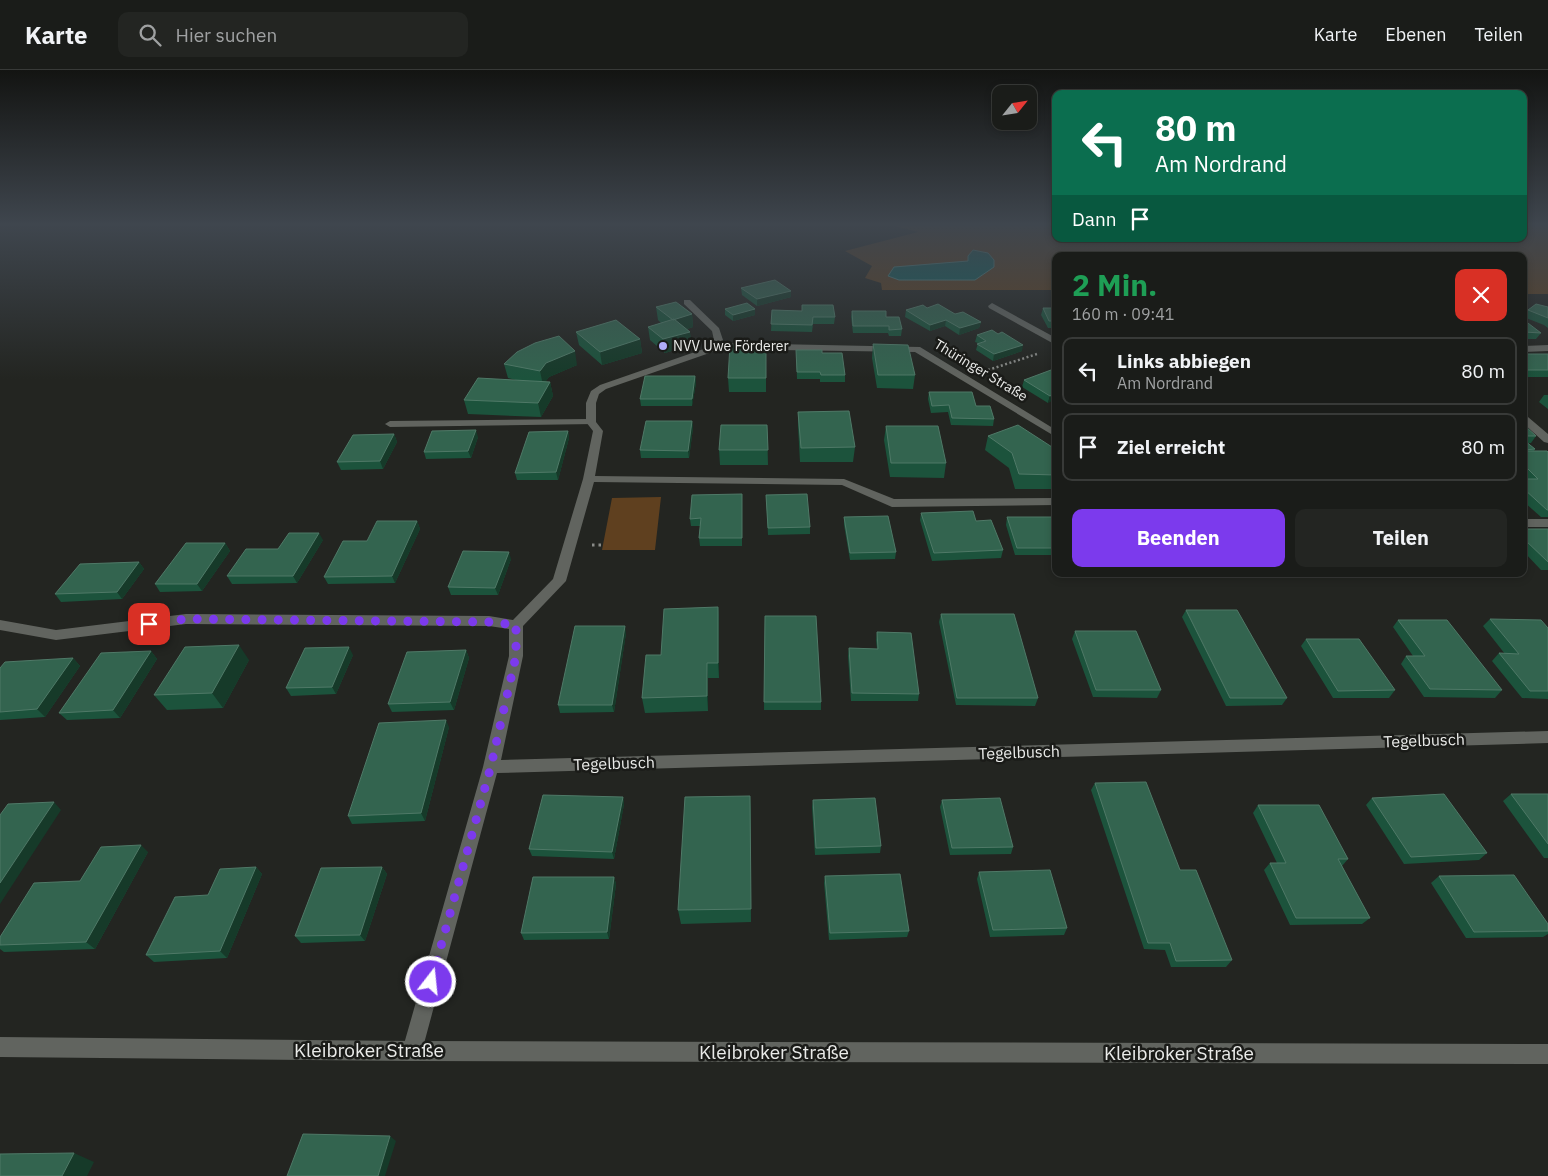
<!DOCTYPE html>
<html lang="de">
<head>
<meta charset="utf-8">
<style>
	:root { --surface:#1a1c19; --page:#232522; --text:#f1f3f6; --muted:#9fa1a2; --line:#383a38; --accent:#7c3aed }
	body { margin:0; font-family:"IBM Plex Sans",sans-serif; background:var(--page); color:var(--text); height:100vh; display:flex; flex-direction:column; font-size:19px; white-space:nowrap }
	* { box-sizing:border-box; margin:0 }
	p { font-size:16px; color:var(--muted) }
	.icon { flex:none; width:28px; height:28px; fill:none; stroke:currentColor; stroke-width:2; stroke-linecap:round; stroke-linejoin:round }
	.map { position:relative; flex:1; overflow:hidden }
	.drawer { position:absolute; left:1052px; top:182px; width:475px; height:325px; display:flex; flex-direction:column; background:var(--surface); border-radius:10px; box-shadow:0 2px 8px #0003,0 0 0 1px var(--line) }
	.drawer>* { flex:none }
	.top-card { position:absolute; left:1052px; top:20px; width:475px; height:152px; border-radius:10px; box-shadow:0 2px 8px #0003,0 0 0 1px var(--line); background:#0b6e4f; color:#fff; overflow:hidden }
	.needle { width:32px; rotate:60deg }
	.controls { position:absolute; left:992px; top:15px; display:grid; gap:10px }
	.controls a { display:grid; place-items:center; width:45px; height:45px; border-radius:10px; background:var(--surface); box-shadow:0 2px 8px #0003,0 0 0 1px var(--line); font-size:25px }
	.pin { position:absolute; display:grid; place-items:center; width:42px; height:42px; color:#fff; margin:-21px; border-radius:10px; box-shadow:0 2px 8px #0006 }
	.me { position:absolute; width:55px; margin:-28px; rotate:16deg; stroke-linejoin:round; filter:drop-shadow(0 0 4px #0008) }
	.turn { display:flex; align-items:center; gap:18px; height:105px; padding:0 20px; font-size:22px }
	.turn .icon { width:65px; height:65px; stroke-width:2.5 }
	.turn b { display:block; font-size:35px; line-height:42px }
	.then { display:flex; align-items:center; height:48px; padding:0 20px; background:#0003; gap:10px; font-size:19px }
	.round { display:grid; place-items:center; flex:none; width:52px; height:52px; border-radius:10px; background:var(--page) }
	.summary { display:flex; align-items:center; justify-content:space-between; height:85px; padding:0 20px }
	h1 { font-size:30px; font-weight:800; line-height:38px; color:#1e9e55 }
	.primary-button { display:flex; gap:10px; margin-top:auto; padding:10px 20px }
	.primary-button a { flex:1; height:58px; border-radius:10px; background:var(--accent); color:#fff; font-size:20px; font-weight:800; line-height:58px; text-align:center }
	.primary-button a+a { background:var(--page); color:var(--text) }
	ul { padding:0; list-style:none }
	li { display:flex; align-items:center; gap:15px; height:68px; margin:0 10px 8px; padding:0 10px; border:2px solid var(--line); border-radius:10px }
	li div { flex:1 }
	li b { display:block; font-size:19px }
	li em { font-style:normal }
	header { display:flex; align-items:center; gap:30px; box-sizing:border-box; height:70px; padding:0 25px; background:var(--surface); border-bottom:1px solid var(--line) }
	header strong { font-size:24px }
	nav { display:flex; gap:28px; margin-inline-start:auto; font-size:18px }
	.search { width:350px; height:45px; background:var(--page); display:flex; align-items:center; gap:12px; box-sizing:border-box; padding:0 18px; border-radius:10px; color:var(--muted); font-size:19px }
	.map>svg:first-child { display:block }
</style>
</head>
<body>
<header>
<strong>Karte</strong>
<div class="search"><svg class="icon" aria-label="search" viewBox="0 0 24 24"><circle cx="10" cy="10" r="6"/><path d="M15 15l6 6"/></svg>Hier suchen</div>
<nav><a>Karte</a><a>Ebenen</a><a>Teilen</a></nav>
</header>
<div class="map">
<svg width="1548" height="1106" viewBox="0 0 1548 1106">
	<rect width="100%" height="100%" fill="#232521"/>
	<path fill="#5f401f" d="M887,154H1056V169H1524V154H1548V224H1524V186H1056V220H882L881,213L865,208L872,196L845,181L918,162Z
		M661,427L655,480H602L612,428Z"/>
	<path fill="#0e6260" stroke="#508b89" d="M973,180L988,183L994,190V197L975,210H899L888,206L894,197L968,191V186Z"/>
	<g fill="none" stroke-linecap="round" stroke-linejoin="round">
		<path stroke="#898b88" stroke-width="2.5" stroke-dasharray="2 2.5" stroke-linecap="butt" d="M988,300L1037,284"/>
		<path stroke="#898b88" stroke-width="3" stroke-dasharray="2.5 4" stroke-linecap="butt" d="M592,475H603"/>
		<path fill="#61645f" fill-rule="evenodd" d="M591,349L595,350L596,352L595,354L390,357L385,354L390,351Z"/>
		<path fill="#61645f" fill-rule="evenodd" d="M684,230H690L719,258L724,273L920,277L1056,360V367L915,282L721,279L606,319L599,324L596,333V352L603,361L595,406L844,409L894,429L1056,428V435L892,437L842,415L594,412L566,511L523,556V586L501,690L1548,661V673L497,703L422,981L419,988L412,991L405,988L402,981L483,697L509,586V559L489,556L186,554L56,570L0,560V550L56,560L186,544L489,546L513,550L553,509L583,409L593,361L586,352V333L591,321L600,315L715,275L712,261L684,234Z
			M992,233L1056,268V275L989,238L988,236Z
			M1548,275V281L1524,282V276Z
			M1524,346L1528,347L1548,364V373L1544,372L1524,354Z
			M1524,449H1548V457H1524Z"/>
		<path fill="#61645f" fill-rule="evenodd" d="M0,967L412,971L1548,974V994L412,991L0,987Z"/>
	</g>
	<path fill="#1c533c" d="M741,218L791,221V227L757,236L742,225Z
		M656,237L692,244L693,257L687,259L690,262L691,275L665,283L650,270L648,257L661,253L658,250Z
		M1548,237V258L1544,255L1526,248L1524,251L1541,263L1536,269H1524V245L1528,240Z
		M927,238L955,244L981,252L979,258L959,265L945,256L930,261L905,247L906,240Z
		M1043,238H1056V262H1053L1051,258H1048L1041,245Z
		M725,239L755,245L733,251L725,245Z
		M772,240L835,247L834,254H813L812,262L771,261Z
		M852,241L886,247L902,259L901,266H889L888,263H853L851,247Z
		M576,262L640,269L642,283L602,295L579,275Z
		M977,265L1022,281L993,291L976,280L978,273L975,272Z
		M873,274L915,305L913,319L877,318L872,288Z
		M766,275V322H729L728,308Z
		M796,280L822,283L845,305V312H820V309H797Z
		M1524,284H1548V307H1524Z
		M504,294L577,295L549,307L545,312H550L553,326L541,347L468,344L464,330L520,311L508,308Z
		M1056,303L1048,333L1022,317L1024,310Z
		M695,306L696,313L692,336H641L640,329Z
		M929,322L976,336L994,349L993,356L951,355L948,342L931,343L928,329Z
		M1544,325H1548V339L1539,332Z
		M798,342L855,377L853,392H800L798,356Z
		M692,351L693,358L689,388H641L640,380Z
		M767,355L768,395H720L719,380Z
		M1524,355L1536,366L1531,373H1528L1535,379L1534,381L1548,382V447H1541L1524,432V409H1525L1524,408Z
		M886,356L946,393L944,408L890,407L884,370Z
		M568,361L569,368L558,410H517L515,403Z
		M394,364L397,372L383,399L341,400L337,392Z
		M988,366L1056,390V419H1015L1009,398L985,380Z
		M478,367L471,388L426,389L424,382Z
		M742,424V476H700L699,468L700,456H691L690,449Z
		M766,425L810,457V464L768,465Z
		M921,443L976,451L1003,480L1001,488L932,491L920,450Z
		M844,447L896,482L895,489L850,490L844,455Z
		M1007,447H1056V485H1015L1006,455Z
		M417,451L420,459L395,513L328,514L324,507L367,471Z
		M1524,459H1548V500H1541L1524,482Z
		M323,470L297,513L232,514L227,506L278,479Z
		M225,473L230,481L202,521L160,522L155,514Z
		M511,489L498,525H451L448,517Z
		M139,492L144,499L122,529L61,532L55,524Z
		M718,537L719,552V608H708V641L645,643L642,628L661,585Z
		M1186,540L1287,628L1282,635L1226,636L1182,547Z
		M941,544L1038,628L1035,636L956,635L939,552Z
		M765,546L821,632V640H764Z
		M1490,549L1548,558V629L1522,628L1492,591L1499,583L1505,584L1483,556Z
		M1398,550L1502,620L1495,628L1424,627L1401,594L1406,586H1413L1393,557Z
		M1075,561L1161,620L1157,628L1093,627L1072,569Z
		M877,562L919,624L918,631H851L848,586L849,578L877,579L876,570Z
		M626,563L614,642L560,643L558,635Z
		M1306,569L1395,620L1389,628H1333L1301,576Z
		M466,580L469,588L454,640L392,642L388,634Z
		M151,581L157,589L120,648L67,650L59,643Z
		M353,585L336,624L291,626L286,618Z
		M73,588L80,596L45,647L0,650V598Z
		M249,590L223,638L167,640L154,625Z
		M449,657L425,751L352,754L348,746Z
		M1095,713L1180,800L1232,890L1226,897H1171L1165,880L1144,879L1091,720Z
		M1511,724H1548V788H1544L1503,731Z
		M750,726L751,852L681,854L678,840Z
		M623,727L624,734L614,789L532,786L529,779Z
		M1372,728L1487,783L1479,790L1404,794L1366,735Z
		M813,730L881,776L880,783L815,785L812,737Z
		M942,730L1013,777L1011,784L950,785L940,737Z
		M1258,735L1348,789L1342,796L1370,848L1362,854L1290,855L1264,800L1270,793H1277L1253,743Z
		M148,782L95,879L4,882L0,879V867L80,811Z
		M256,797L262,804L227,888L154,892L146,885L208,825Z
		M382,797L387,804L365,871L301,873L295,866Z
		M979,802L1067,858L1064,865L990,867L977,809Z
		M825,806L909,861L907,867L829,870L824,813Z
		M1439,806L1548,854V864L1543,867L1466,868L1431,813Z
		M614,807L616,814L609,869L524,870L521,863Z"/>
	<path fill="#163a29" d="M791,221V227L757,236V229Z
		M755,239V245L733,251V245Z
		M692,244L693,257L674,263L673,250Z
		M946,250L945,256L930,261V255Z
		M981,252L979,258L959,265L960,258Z
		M690,262L691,275L665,283L663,269Z
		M640,269L642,283L602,295L600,282Z
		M1023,275L1022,281L993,291L994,284Z
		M575,281L577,295L549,307L543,315L540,301L546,293Z
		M695,306L696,313L692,336V329Z
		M550,312L553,326L541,347L538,333Z
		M1056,323V329L1048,333L1050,326Z
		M692,351L693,358L689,388L688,381Z
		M476,360L478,367L471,388L468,381Z
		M568,361L569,368L558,410L556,402Z
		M394,364L397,372L383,399L380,391Z
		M417,451L420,459L395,513L392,506Z
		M319,463L323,470L297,513L293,506Z
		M225,473L230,481L202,521L197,514Z
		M509,482L511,489L498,525L495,518Z
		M139,492L144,499L122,529L117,522Z
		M718,537L719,552V608L718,593Z
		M625,556L626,563L614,642L612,635Z
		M239,575L249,590L223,638L212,623Z
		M349,577L353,585L336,624L332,617Z
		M466,580L469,588L454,640L450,632Z
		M151,581L157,589L120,648L113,640Z
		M73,588L80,596L45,647L37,639Z
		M707,593L708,608V641L707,626Z
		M446,650L449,657L425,751L421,743Z
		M750,726L751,740V852V839Z
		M623,727L624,734L614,789L612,782Z
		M54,732L61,740L0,834V813Z
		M141,775L148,782L95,879L86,872Z
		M256,797L262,804L227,888L220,881Z
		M382,797L387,804L365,871L360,865Z
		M614,807L616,814L609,869L607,862Z
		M390,1066L396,1071L385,1106H378Z
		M74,1083L94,1092L87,1106H62Z"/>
	<path fill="#33644f" stroke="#4f7967" d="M775,210L791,221L757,229L741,218Z
		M676,232L692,244L673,250L656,237Z
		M747,233L755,239L733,245L725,239Z
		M938,234L955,244L963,242L981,252L960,258L946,250L930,255L906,240L923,235L927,238Z
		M1536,234L1548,237V248L1528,240Z
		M802,235H833L835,247H813L812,255L771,254L772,240L802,241Z
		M1043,238H1056V255H1054L1052,251H1049Z
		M852,241H886V247H899L902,259L889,260V256H853Z
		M674,249L690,262L663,269L648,257Z
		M616,250L640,269L600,282L576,262Z
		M1524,250L1541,263L1524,262Z
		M992,260L998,264L1002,262L1023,275L994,284L977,274L986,271L977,265Z
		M559,266L575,281L546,293L540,301L504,294L517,282L535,273Z
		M873,274L908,275L915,305H878Z
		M730,275H766V308H728Z
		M796,280H822V283H842L845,305H821L820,302H797Z
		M1524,284H1548V300H1527L1524,298Z
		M1051,300L1056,303V323L1050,326L1024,310Z
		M645,306H695L692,329H640Z
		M478,308L550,312L538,333L464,330Z
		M929,322H972L976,336H990L994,349L952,348L949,335L932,336Z
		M849,341L855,377L801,378L798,342Z
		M646,351H692L688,381L640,380Z
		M721,355H767L768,380H719Z
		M1018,355L1052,377L1056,390V405L1019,404L1012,383L988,366Z
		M1524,355L1536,366H1524Z
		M886,356H938L946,393H891Z
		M476,360L468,381L424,382L432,361Z
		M568,361L556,402L515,403L529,362Z
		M394,364L380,391L337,392L353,365Z
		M1524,371H1525L1535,379L1524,380Z
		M1524,381H1547L1548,382V440H1547L1524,419V409H1538L1524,395Z
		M742,424V468H699L701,448L690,449L692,425Z
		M807,424L810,457L768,458L766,425Z
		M973,441L976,451L991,450L1003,480L934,483L921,443Z
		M888,446L896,482L850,483L844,447Z
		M1007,447H1056V478H1017Z
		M377,451H417L392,506L324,507L343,471H367Z
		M1524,459H1548V492L1524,469Z
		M289,463H319L293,506H227L246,479H278Z
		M186,473H225L197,514H155Z
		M463,481L509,482L495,518L448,517Z
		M139,492L117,522L55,524L80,494Z
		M718,537V593H707V626L642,628L646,585H661L664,539Z
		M1186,540H1237L1287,628H1230Z
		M941,544H1014L1038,628H957Z
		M765,546H816L821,632H764Z
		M1490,549L1541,550L1548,558V621H1530L1499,583L1519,584Z
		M1398,550H1447L1502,620L1430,619L1406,586H1425Z
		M575,556H625L612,635H558Z
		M1075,561H1136L1161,620H1096Z
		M877,562L911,563L919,624L852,623L849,578L878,579Z
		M1306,569H1359L1395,620L1338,621Z
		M239,575L212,623L154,625L185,577Z
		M349,577L332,617L286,618L305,578Z
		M466,580L450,632L388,634L407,582Z
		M151,581L113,640L59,643L101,583Z
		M73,588L37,639L0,642V598L5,592Z
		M446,650L421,743L348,746L379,653Z
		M1146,712L1180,800H1196L1232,890L1176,891L1170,873H1148L1095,713Z
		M1444,724L1487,783L1411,787L1372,728Z
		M1511,724H1548V774Z
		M543,725L623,727L612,782L529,779Z
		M750,726L751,839L678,840L685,727Z
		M875,728L881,776L816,778L813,730Z
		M1000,728L1013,777L952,778L942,730Z
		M54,732L0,813V745L8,734Z
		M1258,735H1319L1348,789H1338L1370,848H1296L1270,793H1286Z
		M141,775L86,872L0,875V867L34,813L80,811L101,777Z
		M256,797L220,881L146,885L175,827L208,825L220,799Z
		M382,797L360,865L295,866L321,798Z
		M1050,800L1067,858L993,860L979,802Z
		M900,804L909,861L830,863L825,806Z
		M1514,805L1548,854V861L1474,862L1439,806Z
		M533,807H614L607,862L521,863Z
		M303,1064L390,1066L378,1106H287Z
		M74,1083L62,1106H0V1084Z"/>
	<linearGradient id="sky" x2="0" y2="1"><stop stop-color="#131412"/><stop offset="0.5" stop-color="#3f464e"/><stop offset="1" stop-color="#3f464e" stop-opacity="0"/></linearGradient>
	<rect width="1548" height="309" fill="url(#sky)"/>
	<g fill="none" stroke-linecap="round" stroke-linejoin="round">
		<path stroke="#7c3aed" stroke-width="9" stroke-dasharray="0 16.2" d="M149,554L186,549L489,552L516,555V586L491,696L431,912"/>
	</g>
	<circle fill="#b0adfa" stroke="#1a1b18" stroke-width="2" cx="663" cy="276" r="5"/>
	<g text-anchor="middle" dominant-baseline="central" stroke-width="5" stroke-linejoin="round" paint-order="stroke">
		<g font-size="14" fill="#eaebe9" stroke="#1a1b18" text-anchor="start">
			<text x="673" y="276">NVV Uwe Förderer</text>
		</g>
		<g font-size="14" fill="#eaebe9" stroke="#1a1b18">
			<text transform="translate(981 300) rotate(31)">Thüringer Straße</text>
		</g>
		<g font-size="16" fill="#eaebe9" stroke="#1a1b18">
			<text transform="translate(1424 670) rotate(-2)">Tegelbusch</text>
			<text transform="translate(1019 682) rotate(-2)">Tegelbusch</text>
			<text transform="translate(614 693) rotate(-2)">Tegelbusch</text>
		</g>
		<g font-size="19" fill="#eaebe9" stroke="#1a1b18">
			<text x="369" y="980">Kleibroker Straße</text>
			<text x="774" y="982">Kleibroker Straße</text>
			<text x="1179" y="983">Kleibroker Straße</text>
		</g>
	</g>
</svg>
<div class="controls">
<a><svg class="needle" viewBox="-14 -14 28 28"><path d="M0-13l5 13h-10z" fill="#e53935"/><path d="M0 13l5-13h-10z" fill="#9fa1a2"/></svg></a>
</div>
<div class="pin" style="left:149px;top:554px;background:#d93025"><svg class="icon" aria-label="arrive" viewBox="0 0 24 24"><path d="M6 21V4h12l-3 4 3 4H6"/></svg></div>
<svg class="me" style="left:431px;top:912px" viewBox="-20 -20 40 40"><circle r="17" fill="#7c3aed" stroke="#fff" stroke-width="3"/><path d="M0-11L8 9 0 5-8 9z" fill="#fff"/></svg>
<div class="top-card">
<div class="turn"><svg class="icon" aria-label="left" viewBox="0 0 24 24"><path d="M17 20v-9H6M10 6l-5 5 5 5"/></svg><div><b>80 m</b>Am Nordrand</div></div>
<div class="then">Dann<svg class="icon" aria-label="arrive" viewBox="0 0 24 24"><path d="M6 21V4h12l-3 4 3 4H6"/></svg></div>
</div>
<section class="drawer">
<div class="summary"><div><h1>2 Min.</h1><p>160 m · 09:41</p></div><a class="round" style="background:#d93025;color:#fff"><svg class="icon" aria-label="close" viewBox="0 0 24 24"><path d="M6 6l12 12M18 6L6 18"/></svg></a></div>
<ul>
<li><svg class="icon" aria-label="left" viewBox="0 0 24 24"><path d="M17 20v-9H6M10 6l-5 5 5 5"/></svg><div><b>Links abbiegen</b><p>Am Nordrand</p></div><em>80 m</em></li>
<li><svg class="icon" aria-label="arrive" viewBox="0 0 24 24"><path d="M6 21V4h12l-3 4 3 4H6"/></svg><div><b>Ziel erreicht</b></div><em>80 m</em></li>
</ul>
<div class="primary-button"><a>Beenden</a><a>Teilen</a></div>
</section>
</div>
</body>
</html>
